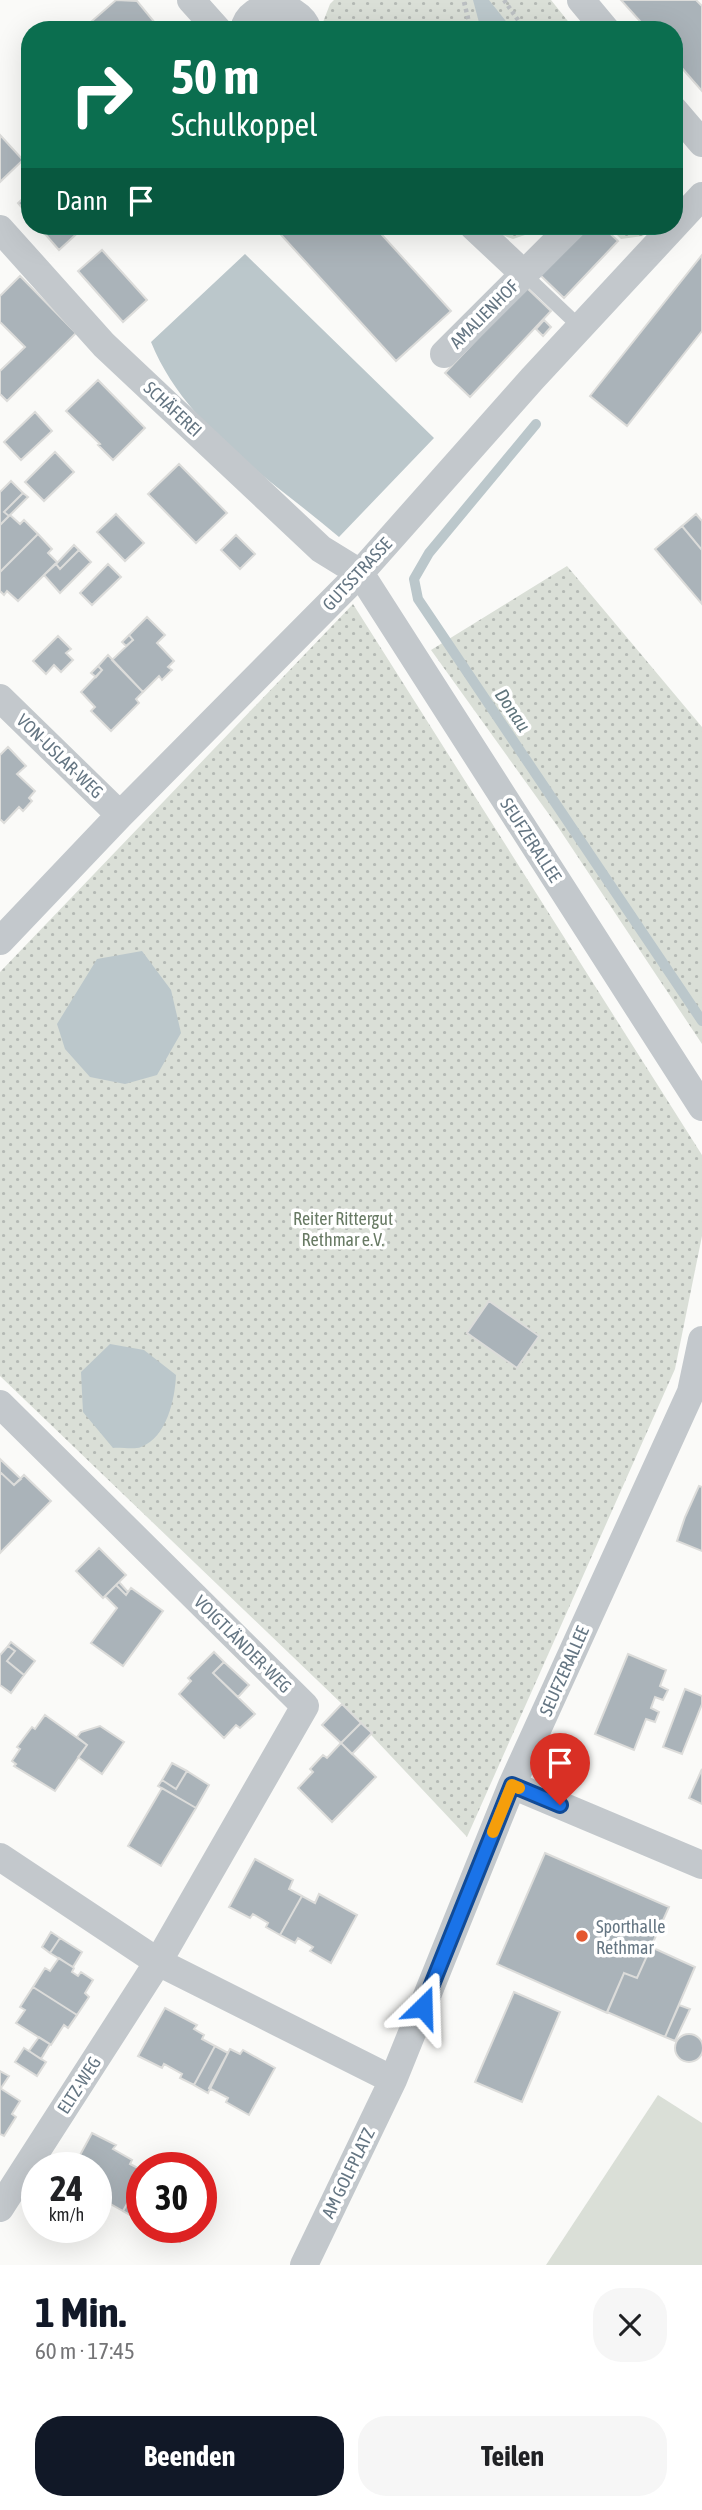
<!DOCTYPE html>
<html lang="de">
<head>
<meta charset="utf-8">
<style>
	:root { --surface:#fff; --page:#f6f6f6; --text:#202124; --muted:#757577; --accent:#111827 }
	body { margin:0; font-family:"Asap Condensed",sans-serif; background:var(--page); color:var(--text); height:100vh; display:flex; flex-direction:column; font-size:26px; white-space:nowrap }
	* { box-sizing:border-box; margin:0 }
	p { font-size:23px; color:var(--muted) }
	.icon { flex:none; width:38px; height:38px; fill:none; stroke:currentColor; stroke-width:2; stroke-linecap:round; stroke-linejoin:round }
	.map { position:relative; height:2265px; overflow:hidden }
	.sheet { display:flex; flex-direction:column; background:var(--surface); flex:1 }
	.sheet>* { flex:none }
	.banner { position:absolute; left:21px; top:21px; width:662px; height:214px; border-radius:28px; box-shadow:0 7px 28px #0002; background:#0b6e4f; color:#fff; overflow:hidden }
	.speed { position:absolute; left:21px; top:2152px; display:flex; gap:14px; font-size:35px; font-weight:700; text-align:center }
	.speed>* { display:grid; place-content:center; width:91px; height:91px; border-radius:50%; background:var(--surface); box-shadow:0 7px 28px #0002; line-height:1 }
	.speed small { font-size:18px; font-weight:400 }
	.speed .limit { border:10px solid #d22; background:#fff; color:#111 }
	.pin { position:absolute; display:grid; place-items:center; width:60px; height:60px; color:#fff; margin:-72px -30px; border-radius:50% 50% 50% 0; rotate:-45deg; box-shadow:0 0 7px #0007 }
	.pin .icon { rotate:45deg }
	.me { position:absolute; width:77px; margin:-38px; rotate:22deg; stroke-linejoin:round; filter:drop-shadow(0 0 5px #0008) }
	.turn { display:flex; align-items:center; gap:24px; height:147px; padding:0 35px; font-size:32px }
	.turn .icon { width:91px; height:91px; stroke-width:2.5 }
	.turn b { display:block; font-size:49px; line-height:60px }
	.then { display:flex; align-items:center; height:66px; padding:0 35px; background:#0003; gap:14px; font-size:26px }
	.round { display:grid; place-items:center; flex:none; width:74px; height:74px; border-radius:28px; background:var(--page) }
	.head { display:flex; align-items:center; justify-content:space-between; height:119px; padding:0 35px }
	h1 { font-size:42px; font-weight:700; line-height:52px; color:var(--accent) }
	.action { display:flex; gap:14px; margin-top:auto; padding:14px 35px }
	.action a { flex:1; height:80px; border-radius:28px; background:var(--accent); color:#fff; font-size:28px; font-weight:700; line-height:80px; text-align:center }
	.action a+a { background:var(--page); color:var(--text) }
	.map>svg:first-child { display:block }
</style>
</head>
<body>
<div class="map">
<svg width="702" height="2265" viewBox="0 0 702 2265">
	<defs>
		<pattern id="park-dots" width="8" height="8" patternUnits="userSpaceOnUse" patternTransform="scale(1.75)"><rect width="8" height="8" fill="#dadfd7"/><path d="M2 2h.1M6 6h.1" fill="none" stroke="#b4b9b4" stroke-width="1.8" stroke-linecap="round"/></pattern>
	</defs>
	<rect width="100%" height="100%" fill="#fafaf8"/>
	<path fill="url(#park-dots)" d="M334,0H551L575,30H320L330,4Z
		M494,226H534L525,235L513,239L502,235Z
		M608,226H650L643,236L621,239Z
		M567,566L702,727V1044L558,827L431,650Z
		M353,604L702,1155V1236L675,1369L467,1837L342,1704L0,1376V972Z"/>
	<path fill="#dadfd7" d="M658,2095L702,2123V2265H546Z"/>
	<path fill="#bbc7cb" d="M473,0H489L513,30H481Z
		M245,254L434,438L339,537C271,479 186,428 151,342Z
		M142,951L171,990L181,1033L157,1075L125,1084L90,1077L65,1049L57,1024L97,959Z
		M110,1344L144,1350L176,1375C175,1399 167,1437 141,1447C134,1450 121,1447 113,1448L83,1412L81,1372Z"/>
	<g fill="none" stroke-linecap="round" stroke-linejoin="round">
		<path stroke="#bbc7cb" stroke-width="10" d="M536,424L429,553L414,579L418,599L702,1021"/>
	</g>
	<path fill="#aab3b9" stroke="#dcdcda" stroke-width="2" d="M116,0L137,1L160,29L100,30L92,21Z
		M621,0H696L702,6V91L674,59V30H648Z
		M0,135L23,160L0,182Z
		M30,192V217L18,203Z
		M38,226H81L83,228L59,250Z
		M273,226H374L451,311L396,361Z
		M585,226H602L618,241L564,298L539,274Z
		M102,250L147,300L123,322L78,271Z
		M702,255V331L627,426L590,396Z
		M20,276L76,333L7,401L0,394V371L25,347L0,322V296Z
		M526,287L551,311L470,397L445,373Z
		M544,320L551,327L543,336L536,329Z
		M98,380L145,428L113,460L98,445L100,444L66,411Z
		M35,412L52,431L21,460L4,442Z
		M55,452L74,472L44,501L25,482Z
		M179,464L227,513L196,543L148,494Z
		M11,481L23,493L4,512L9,516L0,525V492Z
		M23,493L28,497L9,516L4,512Z
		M116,514L144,543L125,561L97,532Z
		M696,514L702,521V550L682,526Z
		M10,515L20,524L24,520L38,534L0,572V525Z
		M682,526L702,550V604L655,549Z
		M38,534L52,549L48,553L57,562L18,601L7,591L4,595L0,591V572Z
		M236,535L255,554L240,569L221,550Z
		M74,545L79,550L60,569L56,564Z
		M79,550L91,562L60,593L44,575L56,564L60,569Z
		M108,564L121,577L92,605L80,593Z
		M147,617L165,635L157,643L174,661L168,667L172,670L162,680L159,676L143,692L112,660L133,640L129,635Z
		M129,635L133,640L126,646L122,642Z
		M58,636L71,649L66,653L73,660L61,672L54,665L46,674L33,661Z
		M108,655L143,692L136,699L139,703L111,731L91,711L95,707L81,692L102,670L98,666Z
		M98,666L102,670L96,677L91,673Z
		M8,747L26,766L17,774L35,791L29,798L32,801L23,811L19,807L4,823L0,819V755Z
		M489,1301L539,1336L517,1368L467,1333Z
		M0,1459L21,1479L14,1485L0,1472Z
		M0,1472L14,1485L24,1475L51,1501L0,1553Z
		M699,1486L702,1487V1551L677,1541L685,1517Z
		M99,1548L126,1575L103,1598L76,1571Z
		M119,1582L128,1592L126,1595L116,1585Z
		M116,1585L126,1595L131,1588L163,1611L123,1666L91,1643L117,1608L105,1596Z
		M11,1642L35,1661L24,1675L7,1661L15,1651L8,1646Z
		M8,1646L15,1651L7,1661L24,1675L11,1693L0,1685V1655Z
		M214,1652L224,1662L213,1673L255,1714L240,1728L236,1725L224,1738L179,1694L191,1681L188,1678Z
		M628,1654L666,1670L660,1686L668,1690L663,1700L655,1697L651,1708L659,1712L655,1722L646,1719L634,1750L595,1734Z
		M224,1662L249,1685L238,1697L213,1673Z
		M685,1689L702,1696V1704L682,1754L663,1747Z
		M342,1704L361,1723L341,1743L322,1725Z
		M45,1715L87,1745L55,1791L14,1766L16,1764L12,1761L20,1749L17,1747L32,1727L35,1729Z
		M361,1723L372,1733L352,1754L341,1743Z
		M100,1726L124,1742L102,1774L78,1757L87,1745L77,1737L81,1732Z
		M341,1743L376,1777L332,1822L298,1788L313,1772L310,1769L323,1755L327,1758Z
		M172,1763L187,1771L176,1789L162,1780Z
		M702,1769V1804L689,1798Z
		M187,1771L209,1785L196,1808L158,1786L162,1780L176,1789Z
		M162,1788L196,1808L161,1866L128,1846Z
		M545,1853L669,1907L637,1978L624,1973L607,2013L497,1964Z
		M255,1859L293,1880L289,1889L302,1896L280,1935L266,1927L268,1923L253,1914L250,1918L229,1907Z
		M319,1894L357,1915L331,1963L310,1951L313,1947L298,1938L295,1943L280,1935L302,1896L315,1903Z
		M51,1932L60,1938L50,1953L42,1947Z
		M60,1938L82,1952L73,1967L50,1953Z
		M651,1947L695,1967L665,2037L607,2012L624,1973L637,1978Z
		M59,1958L74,1968L72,1972L78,1976L81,1972L93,1980L85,1993L89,1997L77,2015L33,1987L45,1968L50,1971Z
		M33,1987L77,2015L68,2028L64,2025L51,2045L16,2023L25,2010L20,2007Z
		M514,1992L560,2012L522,2102L475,2082Z
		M679,2005L690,2009L675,2041L665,2037Z
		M165,2008L197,2025L194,2029L204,2035L202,2039L215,2046L194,2085L180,2078L182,2074L164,2064L162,2068L138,2056Z
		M675 2048a14 14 0 1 1 28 0a14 14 0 1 1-28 0Z
		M39,2037L50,2044L41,2059L29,2051Z
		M215,2046L228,2053L208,2093L194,2085Z
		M24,2048L46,2062L37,2076L15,2062Z
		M230,2049L240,2054L243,2050L275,2068L249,2115L226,2102L228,2098L209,2088Z
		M0,2071L9,2076L1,2088H0Z
		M0,2088L20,2101L12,2114L16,2117L4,2136L0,2134Z
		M92,2133L116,2145L113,2149L132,2160L130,2164L142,2170V2177L123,2211L107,2202L109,2198L96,2191V2168H73Z
		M142,2177V2216L139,2220L123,2211Z
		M158,2228H188L180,2242Z"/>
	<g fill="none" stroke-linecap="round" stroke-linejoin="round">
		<path stroke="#bbbfc2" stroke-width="4.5" stroke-dasharray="3.5 3.5" stroke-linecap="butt" d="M504,0L525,30
			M464,2L471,30"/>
		<path stroke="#c3c8cc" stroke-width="14" d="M524,274L580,327"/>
		<path stroke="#c3c8cc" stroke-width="28" d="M191,0L218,30
			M581,0L606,30
			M244,30C249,0 298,0 308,30
			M674,110L702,143
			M473,226L524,274L572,226
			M0,229L104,345L321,549L360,573L702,1107
			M444,354L524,274
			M0,698L120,815
			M0,941L120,815L360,573L532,379L702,196
			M0,1404L305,1706L158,1962L0,2208
			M512,1785L702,1865
			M0,1857L158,1962L393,2080
			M304,2265L393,2080L512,1785L691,1392L702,1340"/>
	</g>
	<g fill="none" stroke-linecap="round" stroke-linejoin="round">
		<g stroke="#114b97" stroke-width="18">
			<path id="route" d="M423,2007L512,1785L560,1805"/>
		</g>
		<use href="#route" stroke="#1a73e8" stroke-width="12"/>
		<path stroke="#f59e0b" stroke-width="12" d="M493,1832L512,1785L519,1788"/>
	</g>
	<circle fill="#e4572e" stroke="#fff" stroke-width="2.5" cx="582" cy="1936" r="7"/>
	<g text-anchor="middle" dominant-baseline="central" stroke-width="7" stroke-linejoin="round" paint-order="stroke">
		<g font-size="18" fill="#657683" stroke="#fff">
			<text transform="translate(484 314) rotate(-45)">AMALIENHOF</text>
			<text transform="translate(173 409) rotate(43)">SCHÄFEREI</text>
			<text transform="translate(357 574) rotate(-47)">GUTSSTRASSE</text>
			<text transform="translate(60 756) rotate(44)">VON-USLAR-WEG</text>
			<text transform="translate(531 840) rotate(57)">SEUFZERALLEE</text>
			<text transform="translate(243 1644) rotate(45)">VOIGTLÄNDER-WEG</text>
			<text transform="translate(564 1671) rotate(-66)">SEUFZERALLEE</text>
			<text transform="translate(79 2085) rotate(-57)">ELTZ-WEG</text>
			<text transform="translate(348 2173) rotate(-64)">AM GOLFPLATZ</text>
		</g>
		<g font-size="18" fill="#687a64" stroke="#fff">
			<text x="343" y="1218">Reiter Rittergut<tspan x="343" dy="21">Rethmar e.V.</tspan></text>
		</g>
		<g font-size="18" fill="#657683" stroke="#fff" text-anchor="start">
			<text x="596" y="1926">Sporthalle<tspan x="596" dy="21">Rethmar</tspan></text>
		</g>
		<g font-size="19" font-style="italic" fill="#60757c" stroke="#fff">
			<text transform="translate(513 710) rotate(56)">Donau</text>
		</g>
	</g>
</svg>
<div class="speed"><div>24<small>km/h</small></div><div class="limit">30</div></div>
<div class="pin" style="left:560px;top:1805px;background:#d93025"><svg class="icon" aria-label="arrive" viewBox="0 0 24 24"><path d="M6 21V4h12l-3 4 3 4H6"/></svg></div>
<svg class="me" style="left:423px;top:2007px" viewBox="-20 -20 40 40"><path d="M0-17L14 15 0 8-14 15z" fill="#1a73e8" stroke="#fff" stroke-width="4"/></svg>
<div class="banner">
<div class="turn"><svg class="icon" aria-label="right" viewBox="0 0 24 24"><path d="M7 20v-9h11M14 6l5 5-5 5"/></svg><div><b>50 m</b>Schulkoppel</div></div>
<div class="then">Dann<svg class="icon" aria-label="arrive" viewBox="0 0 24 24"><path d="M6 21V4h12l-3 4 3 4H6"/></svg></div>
</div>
</div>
<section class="sheet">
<div class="head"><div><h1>1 Min.</h1><p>60 m · 17:45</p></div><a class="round"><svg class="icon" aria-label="close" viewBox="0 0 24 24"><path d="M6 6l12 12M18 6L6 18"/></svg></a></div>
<div class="action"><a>Beenden</a><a>Teilen</a></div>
</section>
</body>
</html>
